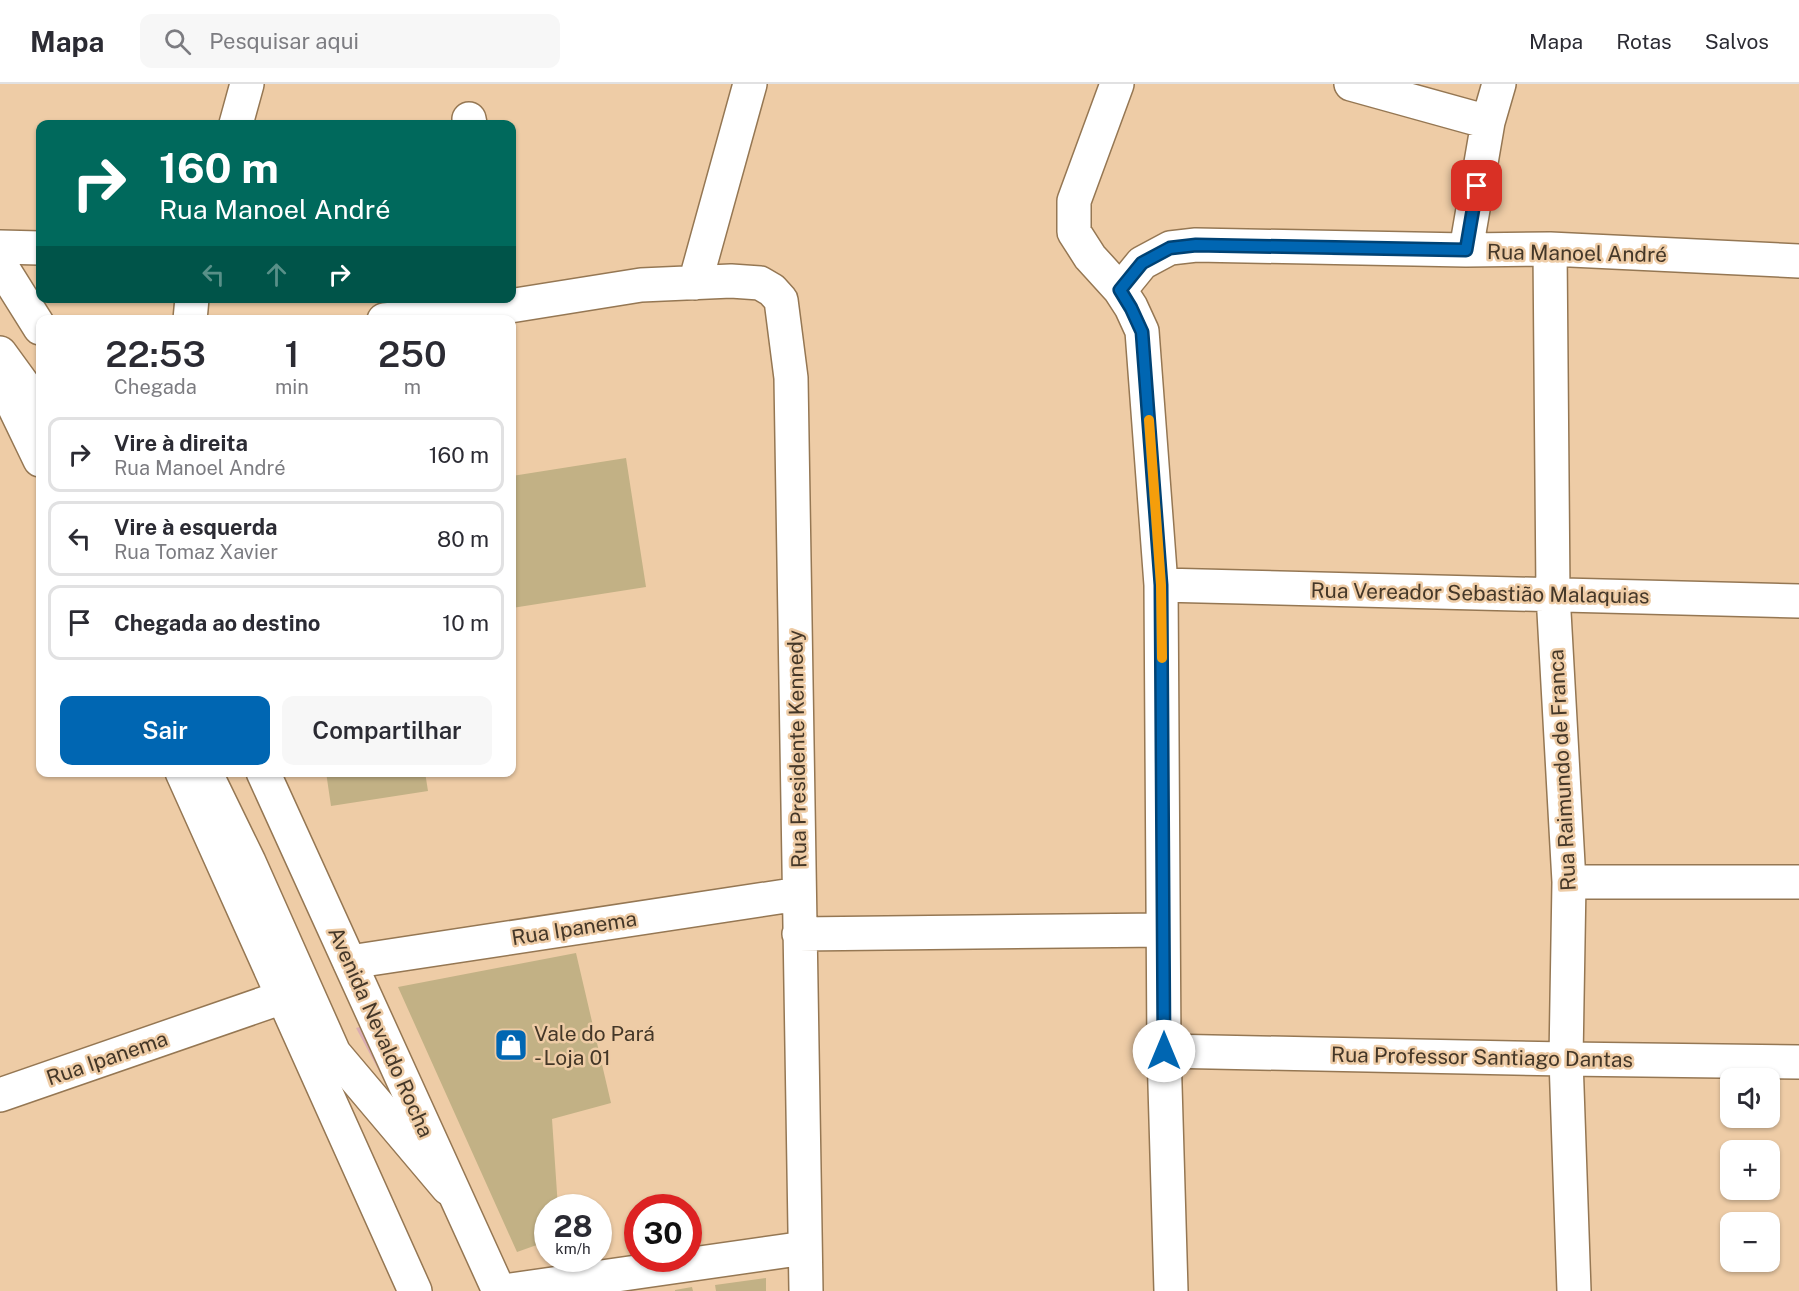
<!DOCTYPE html>
<html lang="pt">
<head>
<meta charset="utf-8">
<style>
	:root { --surface:#fff; --page:#f7f7f7; --text:#2b2b33; --muted:#7c7c81; --line:#e1e1e2; --accent:#0066b2 }
	body { margin:0; font-family:"Public Sans",sans-serif; background:var(--page); color:var(--text); height:100vh; display:flex; flex-direction:column; font-size:22px; white-space:nowrap }
	* { box-sizing:border-box; margin:0 }
	p { font-size:20px; color:var(--muted) }
	.icon { flex:none; width:33px; height:33px; fill:none; stroke:currentColor; stroke-width:2; stroke-linecap:round; stroke-linejoin:round }
	.map { position:relative; flex:1; overflow:hidden }
	.sheet { position:absolute; left:36px; top:231px; width:480px; height:462px; display:flex; flex-direction:column; background:var(--surface); border-radius:12px; box-shadow:0 2px 4px #0004 }
	.sheet>* { flex:none }
	.banner { position:absolute; left:36px; top:36px; width:480px; height:183px; border-radius:12px; box-shadow:0 2px 4px #0004; background:#00695c; color:#fff; overflow:hidden }
	.controls { position:absolute; left:1720px; top:984px; display:grid; gap:12px }
	.controls a { display:grid; place-items:center; width:60px; height:60px; border-radius:12px; background:var(--surface); box-shadow:0 2px 4px #0004; font-size:30px }
	.speed { position:absolute; left:534px; top:1110px; display:flex; gap:12px; font-size:30px; font-weight:700; text-align:center }
	.speed>* { display:grid; place-content:center; width:78px; height:78px; border-radius:50%; background:var(--surface); box-shadow:0 2px 4px #0004; line-height:1 }
	.speed small { font-size:15px; font-weight:400 }
	.speed .limit { border:9px solid #d22; background:#fff; color:#111 }
	.pin { position:absolute; display:grid; place-items:center; width:51px; height:51px; color:#fff; margin:-26px; border-radius:12px; box-shadow:0 3px 9px #0006 }
	.me { position:absolute; width:66px; margin:-33px; rotate:0deg; stroke-linejoin:round; filter:drop-shadow(0 0 4px #0008) }
	.turn { display:flex; align-items:center; gap:21px; height:126px; padding:0 24px; font-size:27px }
	.turn .icon { width:78px; height:78px; stroke-width:2.5 }
	.turn b { display:block; font-size:42px; line-height:51px }
	.lanes { display:flex; align-items:center; height:57px; padding:0 24px; background:#0003; justify-content:center; gap:30px; direction:ltr }
	.lanes .off { opacity:.35 }
	.eta { display:flex; justify-content:space-evenly; align-items:center; height:102px; text-align:center }
	.eta b { font-size:36px; font-weight:600; line-height:42px }
	.cta { display:flex; gap:12px; margin-top:auto; padding:12px 24px }
	.cta a { flex:1; height:69px; border-radius:12px; background:var(--accent); color:#fff; font-size:24px; font-weight:600; line-height:69px; text-align:center }
	.cta a+a { background:var(--page); color:var(--text) }
	ul { padding:0; list-style:none }
	li { display:flex; align-items:center; gap:18px; height:75px; margin:0 12px 9px; padding:0 12px; border:3px solid var(--line); border-radius:12px }
	li div { flex:1 }
	li b { display:block; font-size:22px }
	li em { font-style:normal }
	header { display:flex; align-items:center; gap:36px; box-sizing:border-box; height:84px; padding:0 30px; background:var(--surface); border-bottom:2px solid var(--line) }
	header strong { font-size:28px }
	nav { display:flex; gap:33px; margin-inline-start:auto; font-size:21px }
	.search { width:420px; height:54px; background:var(--page); display:flex; align-items:center; gap:15px; box-sizing:border-box; padding:0 21px; border-radius:12px; color:var(--muted); font-size:22px }
	.map>svg:first-child { display:block }
</style>
</head>
<body>
<header>
<strong>Mapa</strong>
<div class="search"><svg class="icon" aria-label="search" viewBox="0 0 24 24"><circle cx="10" cy="10" r="6"/><path d="M15 15l6 6"/></svg>Pesquisar aqui</div>
<nav><a>Mapa</a><a>Rotas</a><a>Salvos</a></nav>
</header>
<div class="map">
<svg width="1799" height="1207" viewBox="0 0 1799 1207">
	<rect width="100%" height="100%" fill="#eecca6"/>
	<path fill="#daadb2" d="M363,942L406,1037L356,944Z"/>
	<path fill="#c2b185" d="M626,374L646,503L512,524V392Z
		M326,688H425L428,707L331,722Z
		M576,869L611,1019L552,1035L558,1124H548V1157L517,1168L398,903Z
		M766,1194V1207H716L715,1201Z
		M692,1203L693,1207H675V1206Z"/>
	<g fill="none" stroke-linecap="round" stroke-linejoin="round">
		<g stroke="#957753" stroke-width="36">
			<path id="minor" d="M1117,0L1074,117V148L1090,173L1120,206L1131,223L1142,247L1161,501L1164,967L1171,1207
				M1351,0L1488,38
				M469,35L470,40
				M236,40L247,0
				M0,163L40,164
				M1550,165L1553,510L1569,798L1566,975L1574,1207
				M1466,166L1488,38L1499,0
				M695,199L750,0
				M1120,206L1142,179L1170,164L1196,161L1466,166L1550,165L1799,177
				M190,236L192,214
				M384,236L491,225L641,201L731,197L760,199L772,206L781,216L791,294L806,1207
				M0,269L40,324
				M1161,501L1799,517
				M208,688L210,698L249,778L334,969L448,1104
				M1569,798H1799
				M799,850L1163,846
				M350,878L799,810
				M1164,967L1566,975L1799,978
				M0,1011L283,913
				M504,1207L805,1164"/>
		</g>
		<g stroke="#957753" stroke-width="36">
			<path id="highway" d="M0,180L40,244
				M0,293L40,376
				M182,688L415,1207
				M263,688L499,1207"/>
		</g>
		<use href="#minor" stroke="#fff" stroke-width="33"/>
		<use href="#highway" stroke="#fff" stroke-width="33"/>
	</g>
	<g fill="none" stroke-linecap="round" stroke-linejoin="round">
		<g stroke="#004274" stroke-width="15">
			<path id="route" d="M1164,967L1161,501L1142,248L1131,224L1120,206L1142,179L1170,164L1196,161L1466,166L1477,102"/>
		</g>
		<use href="#route" stroke="#0066b2" stroke-width="10"/>
		<path stroke="#f59e0b" stroke-width="10" d="M1149,336L1161,501L1162,574"/>
	</g>
	<defs>
		<g id="shop-square" transform="scale(1.725)"><rect x="-9" y="-9" width="18" height="18" rx="4" fill="#0066b2" stroke="#eecca6"/><path d="M-5-2.5h2.3a2.7 3.5 0 0 1 5.4 0H5L5.5 6h-11ZM-1.5-2.5h3a1.5 2.3 0 0 0-3 0Z" fill="#fff"/></g>
	</defs>
	<g fill-rule="evenodd">
		<use href="#shop-square" x="511" y="961"/>
	</g>
	<g text-anchor="middle" dominant-baseline="central" stroke-width="5" stroke-linejoin="round" paint-order="stroke">
		<g font-size="21" fill="#443728" stroke="#eecca6">
			<text transform="translate(1577 169) rotate(1)">Rua Manoel André</text>
			<text transform="translate(1480 509) rotate(1)">Rua Vereador Sebastião Malaquias</text>
			<text transform="translate(797 665) rotate(-91)">Rua Presidente Kennedy</text>
			<text transform="translate(1562 686) rotate(-93)">Rua Raimundo de Franca</text>
			<text transform="translate(574 844) rotate(-9)">Rua Ipanema</text>
			<text transform="translate(381 948) rotate(66)">Avenida Nevaldo Rocha</text>
			<text transform="translate(1482 973) rotate(1)">Rua Professor Santiago Dantas</text>
			<text transform="translate(107 974) rotate(-19)">Rua Ipanema</text>
		</g>
		<g font-size="21" fill="#443728" stroke="#eecca6" text-anchor="start">
			<text x="534" y="949">Vale do Pará<tspan x="534" dy="24">- Loja 01</tspan></text>
		</g>
	</g>
</svg>
<div class="controls">
<a><svg class="icon" aria-label="sound" viewBox="0 0 24 24"><path d="M4 9h4l5-4v14l-5-4H4zM17 9q2 3 0 6"/></svg></a>
<a>+</a>
<a>−</a>
</div>
<div class="speed"><div>28<small>km/h</small></div><div class="limit">30</div></div>
<div class="pin" style="left:1477px;top:102px;background:#d93025"><svg class="icon" aria-label="arrive" viewBox="0 0 24 24"><path d="M6 21V4h12l-3 4 3 4H6"/></svg></div>
<svg class="me" style="left:1164px;top:967px" viewBox="-20 -20 40 40"><circle r="19" fill="#fff"/><path d="M0-13L10 11 0 6-10 11z" fill="#0066b2"/></svg>
<div class="banner">
<div class="turn"><svg class="icon" aria-label="right" viewBox="0 0 24 24"><path d="M7 20v-9h11M14 6l5 5-5 5"/></svg><div><b>160 m</b>Rua Manoel André</div></div>
<div class="lanes"><svg class="icon off" aria-label="left" viewBox="0 0 24 24"><path d="M17 20v-9H6M10 6l-5 5 5 5"/></svg><svg class="icon off" aria-label="ahead" viewBox="0 0 24 24"><path d="M12 20V5M6 11l6-6 6 6"/></svg><svg class="icon" aria-label="right" viewBox="0 0 24 24"><path d="M7 20v-9h11M14 6l5 5-5 5"/></svg></div>
</div>
<section class="sheet">
<div class="eta">
<div><b>22:53</b><p>Chegada</p></div>
<div><b>1</b><p>min</p></div>
<div><b>250</b><p>m</p></div>
</div>
<ul>
<li><svg class="icon" aria-label="right" viewBox="0 0 24 24"><path d="M7 20v-9h11M14 6l5 5-5 5"/></svg><div><b>Vire à direita</b><p>Rua Manoel André</p></div><em>160 m</em></li>
<li><svg class="icon" aria-label="left" viewBox="0 0 24 24"><path d="M17 20v-9H6M10 6l-5 5 5 5"/></svg><div><b>Vire à esquerda</b><p>Rua Tomaz Xavier</p></div><em>80 m</em></li>
<li><svg class="icon" aria-label="arrive" viewBox="0 0 24 24"><path d="M6 21V4h12l-3 4 3 4H6"/></svg><div><b>Chegada ao destino</b></div><em>10 m</em></li>
</ul>
<div class="cta"><a>Sair</a><a>Compartilhar</a></div>
</section>
</div>
</body>
</html>
